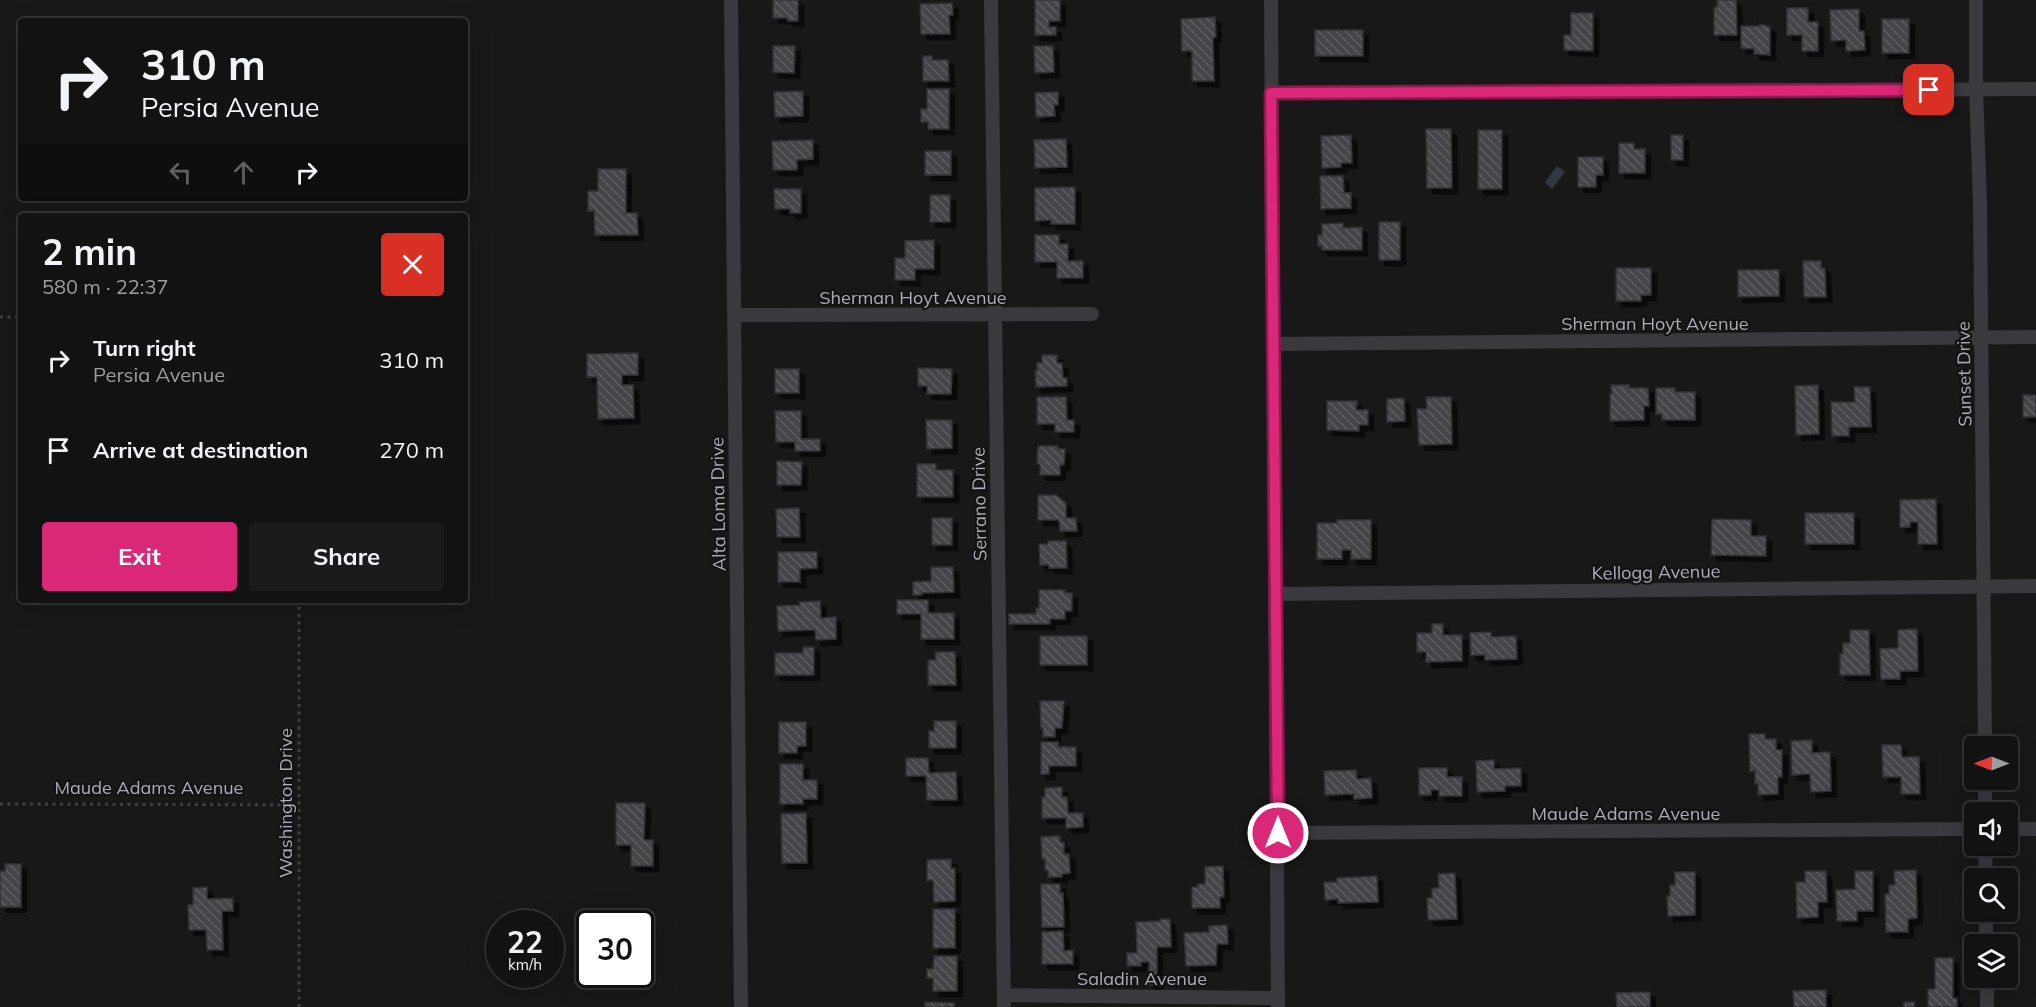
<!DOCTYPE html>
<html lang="en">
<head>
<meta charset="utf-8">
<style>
	:root { --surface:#121213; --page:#1b1b1c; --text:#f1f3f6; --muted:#9c9ea0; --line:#313233; --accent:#db2777 }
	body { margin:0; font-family:Mulish,sans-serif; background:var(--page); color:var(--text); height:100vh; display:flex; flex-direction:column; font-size:22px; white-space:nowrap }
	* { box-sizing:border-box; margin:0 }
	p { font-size:20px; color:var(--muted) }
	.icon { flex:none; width:33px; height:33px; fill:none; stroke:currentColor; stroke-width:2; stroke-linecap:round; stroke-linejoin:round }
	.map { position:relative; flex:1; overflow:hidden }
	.sheet { position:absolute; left:18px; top:213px; width:450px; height:390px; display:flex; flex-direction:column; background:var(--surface); border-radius:6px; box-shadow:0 6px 24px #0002,0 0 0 2px var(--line) }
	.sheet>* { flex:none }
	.banner { position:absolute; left:18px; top:18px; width:450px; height:183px; border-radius:6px; box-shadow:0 6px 24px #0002,0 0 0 2px var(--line); background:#121213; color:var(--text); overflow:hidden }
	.needle { width:39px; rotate:270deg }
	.buttons { position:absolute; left:1964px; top:736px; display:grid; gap:12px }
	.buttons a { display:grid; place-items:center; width:54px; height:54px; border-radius:6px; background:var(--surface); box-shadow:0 6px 24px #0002,0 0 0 2px var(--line); font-size:30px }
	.speed { position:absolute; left:486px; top:910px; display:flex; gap:12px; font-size:30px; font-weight:700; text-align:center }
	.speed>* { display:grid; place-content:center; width:78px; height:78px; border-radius:50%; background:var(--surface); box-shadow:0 6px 24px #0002,0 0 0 2px var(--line); line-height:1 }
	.speed small { font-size:15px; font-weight:400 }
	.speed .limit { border:3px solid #111; border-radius:9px; background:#fff; color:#111 }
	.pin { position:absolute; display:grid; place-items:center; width:51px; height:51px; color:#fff; margin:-26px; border-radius:12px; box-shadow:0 3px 9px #0006 }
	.me { position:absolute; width:66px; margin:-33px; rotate:0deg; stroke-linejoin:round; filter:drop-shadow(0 0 4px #0008) }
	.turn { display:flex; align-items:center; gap:21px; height:126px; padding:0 24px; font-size:27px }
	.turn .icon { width:78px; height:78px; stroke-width:2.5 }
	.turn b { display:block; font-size:42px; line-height:51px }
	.lanes { display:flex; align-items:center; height:57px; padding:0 24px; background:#0003; justify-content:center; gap:30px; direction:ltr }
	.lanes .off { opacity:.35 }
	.round { display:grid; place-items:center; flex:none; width:63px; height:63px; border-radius:6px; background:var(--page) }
	.head { display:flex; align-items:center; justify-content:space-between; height:102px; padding:0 24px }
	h1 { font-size:36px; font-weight:700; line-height:45px }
	.button { display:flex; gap:12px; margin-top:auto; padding:12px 24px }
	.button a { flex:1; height:69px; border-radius:6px; background:var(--accent); color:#fff; font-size:24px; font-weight:700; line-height:69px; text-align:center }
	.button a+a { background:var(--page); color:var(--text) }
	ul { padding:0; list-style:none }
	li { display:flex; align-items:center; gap:18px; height:90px; padding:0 24px }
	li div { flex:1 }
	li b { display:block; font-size:22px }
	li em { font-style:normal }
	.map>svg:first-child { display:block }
</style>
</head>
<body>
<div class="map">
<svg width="2036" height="1007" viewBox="0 0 2036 1007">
	<defs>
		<pattern id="building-back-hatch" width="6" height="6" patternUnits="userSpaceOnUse" patternTransform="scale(1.5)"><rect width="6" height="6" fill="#454549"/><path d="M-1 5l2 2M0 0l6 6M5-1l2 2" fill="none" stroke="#5d5d61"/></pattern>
		<filter id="shadow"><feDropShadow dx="5.5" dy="5.5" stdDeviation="0" flood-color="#0009"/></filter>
	</defs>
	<rect width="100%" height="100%" fill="#181819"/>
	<path fill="#333841" d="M1557,166L1565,172L1552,189L1545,182Z"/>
	<path fill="url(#building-back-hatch)" stroke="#333235" stroke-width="1.5" filter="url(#shadow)" d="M773,0H798V21H788L787,18H773Z
		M1035,0H1060V21H1049V27H1056V35H1035Z
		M1717,0H1736L1737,35H1714V7H1717Z
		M952,3L953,15H949L950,34H921L920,4Z
		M1787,8H1808V22H1818V51H1802V35H1787Z
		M1859,9V31H1864L1865,50L1846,51V40L1831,41L1830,10Z
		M1571,13H1593V51L1564,50V35H1571Z
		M1215,17L1216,37L1213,38L1214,81H1192V51H1182L1181,19Z
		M1882,19H1909V53H1882Z
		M1760,24L1770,27V55L1754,54V49L1741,48V26H1760Z
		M1315,30H1363V56H1315Z
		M773,46H795L794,73L773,72Z
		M1034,46H1053L1054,72L1035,73Z
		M923,56H932V60H948L949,81H923Z
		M927,89H949V129H928V122H921V109H927Z
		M803,91V116L775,117L774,92Z
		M1058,92V105H1054L1055,116L1036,117L1035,93Z
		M1426,129H1451L1452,188H1427Z
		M1478,130H1502V189H1478Z
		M1351,135L1352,163H1341V167L1322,168L1321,136Z
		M1671,135H1683V160H1671Z
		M1066,139L1067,167L1035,168L1034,140Z
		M813,140V159L797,160V170H773L772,141Z
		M1619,143H1634V149H1645V173H1619Z
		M925,151H951V175H925Z
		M1578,157H1603V175H1596V187H1578Z
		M598,169H626V213H637L638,235H595L594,211H588V191H598Z
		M1320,176H1343L1344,193H1351V208L1321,209Z
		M1075,187V224H1051V220L1035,221V188Z
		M774,189H801V213H790V209H775Z
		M930,195H950V222H930Z
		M1379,222H1400V260H1379Z
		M1343,223V228L1362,227V250H1322V246H1318V235H1322V224Z
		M1035,235H1059V244H1068V261H1083V278H1057V262H1035Z
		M934,240V269H915V280H895V258H905V241Z
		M1803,261H1821V268H1825L1826,297H1804Z
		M1616,268H1651V295H1641V301H1616Z
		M1738,270H1779V296L1738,297Z
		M638,353V375H622V385H633L634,418L598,419L597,377H587V354Z
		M1042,355H1057V363H1062L1063,378H1067V386L1036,387L1035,371H1037V363H1042Z
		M918,368L952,369L951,394H927V386H918Z
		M775,369H799V393H775Z
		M1611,385H1629V388H1648L1649,406H1644V420L1610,421V394H1612Z
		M1818,385L1819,434L1796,435L1795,386Z
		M1854,387H1870L1871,427H1849V436H1832L1831,402H1855Z
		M1656,388H1675V392H1695V420H1662V414H1656Z
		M2023,395H2036V417H2023Z
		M1037,397H1066L1067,420H1074V432H1055V424H1037Z
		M1426,397H1451L1452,444L1419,445L1417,409H1427Z
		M1404,398L1405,421L1387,422V399Z
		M1327,401H1357L1356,410H1368V425H1359V431L1327,430Z
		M775,411H801V439H820V451H795V442H776Z
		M926,420H952V448L927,449Z
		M1038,446H1058V449H1065L1064,465H1060V475H1040V464H1037Z
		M777,461L802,462L801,485H777Z
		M917,464H936V470H953V497H917Z
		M1038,495H1056L1066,503V518H1076L1077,531H1060L1059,520H1038Z
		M1936,499L1937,544H1918V522H1910V527H1900V500Z
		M799,508L800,537H777L776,509Z
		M1805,513H1854V544H1805Z
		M932,518H952V545H932Z
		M1712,519L1751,520V536H1766V556L1711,555Z
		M1337,520H1371V559H1351V550H1342V559H1317V523H1337Z
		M1048,541H1066L1067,568H1049V565H1040L1039,544H1048Z
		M778,552H817V568L800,569V582H778Z
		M931,567H953L954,592L922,593V595H913V582L931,581Z
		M1039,590H1065V593H1072V611H1065V619H1050V624H1009V614H1036V608H1039Z
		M897,600H928V613H954V639H921V614H897Z
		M820,601L821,618L836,617V639L816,640L815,630L778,631L777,606L800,605L799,602Z
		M1432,624H1443V635H1462V661L1426,662V652H1417V633H1432Z
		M1917,629L1918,671H1900V679H1881L1880,649L1898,648V630Z
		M1850,630H1869L1870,675H1840V654H1843V643H1850Z
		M1491,632V637L1516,636L1517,659L1485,660V655H1471L1470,633Z
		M1040,636H1087V665H1040Z
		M803,647H814V675H775V653H803Z
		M935,652H955L956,685H928V660H936Z
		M1040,701H1064L1062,728H1055V737H1043V728H1041Z
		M934,721H956V748H929V731H934Z
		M779,722H806V746H797V753H779Z
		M1749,734H1765V739H1776V750H1782V777H1778V794L1758,795V784H1755V770L1750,772Z
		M1812,740V753L1830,752L1831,791L1811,792L1810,774L1792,775L1791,741Z
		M1041,742H1058V747H1076V766H1049V774H1041Z
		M1882,745H1901L1902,757H1919L1920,794H1901V777H1883Z
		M906,758H928L929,773L956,772L957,800H927L926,776H906Z
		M1494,760V769L1521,768V786H1505V791L1477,792L1476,761Z
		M780,764H803V780H817V799H803V804H780Z
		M1419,768H1447V777H1462V796H1439V790H1431V795H1419Z
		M1356,770L1357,779L1371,778L1372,798L1354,799V794L1325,795L1324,771Z
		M1062,787V797H1067L1068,813H1083V827L1066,828V818H1042V797H1045V788Z
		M616,803H645L644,840H653V866H631V845H616Z
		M806,813L807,863H782L781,814Z
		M1060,836V842H1064V854H1069L1070,873L1062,874V877H1048V870H1045V859H1042L1041,837Z
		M951,859V869L955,868V901L934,902L933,880L927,881V860Z
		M5,864H21V907H0V871H5Z
		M1223,866L1224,897H1220V908H1192V887H1198V884H1205V867Z
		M1916,870L1917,918L1908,919V932H1886L1885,894H1889V885H1895L1894,871Z
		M1805,871H1826L1827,902H1818V917L1797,918L1796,882H1805Z
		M1855,871H1873V911H1857V921H1837L1836,890L1855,889Z
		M1675,872H1695V915L1668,916L1667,896H1670V885H1675Z
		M1455,873L1457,919L1428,920L1427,898H1432V888H1439L1438,874Z
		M1377,876L1378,902L1338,903V899L1325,900L1324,882H1337V878Z
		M1041,884H1060V893H1063L1064,927H1042Z
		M207,887V899L233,898V911H222L223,950H207L206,930H189L188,905H193V888Z
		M933,909H955V948H933Z
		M1160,919H1170L1171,947H1157V985H1149V962H1141V966H1127V953H1137L1136,922L1160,921Z
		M1227,925L1228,944H1217L1216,965L1186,966L1184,933L1209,932V926Z
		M1063,931L1064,951L1073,950V964H1042V932Z
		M934,956H957V991H933V978H927V969H933Z
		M1935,958H1953V998H1957V1007H1928V989H1935Z
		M1826,990V1007H1794L1793,991Z
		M1650,992V1007H1617L1616,993Z
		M925,1002L954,1003V1007H925Z
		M1904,1002H1915L1914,1007H1904Z"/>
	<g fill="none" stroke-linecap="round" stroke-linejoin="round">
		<path stroke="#3f4045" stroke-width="3" stroke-dasharray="3 4.5" stroke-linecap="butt" d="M0,317H21
			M0,804L298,805
			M299,1007V600"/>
		<path stroke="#39393e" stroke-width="14" d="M731,0L741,1007
			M991,0L1004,1007
			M1271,0L1278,1007
			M1976,0V89L1980,204L1985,747
			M1271,93L2036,89
			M734,315L1092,314
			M1274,344L2036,337
			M1277,594L2036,586
			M1985,780V813
			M2007,829H2036
			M1278,833L1974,829
			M1985,846L1986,879
			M1986,912V945
			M1987,978V1007
			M1004,995L1278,998"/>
	</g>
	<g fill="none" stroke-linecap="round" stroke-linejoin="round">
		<g stroke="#8e194d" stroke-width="15">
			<path id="route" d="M1278,833L1271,93L1929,90"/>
		</g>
		<use href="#route" stroke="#db2777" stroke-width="10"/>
	</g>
	<g text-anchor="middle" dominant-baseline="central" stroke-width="4.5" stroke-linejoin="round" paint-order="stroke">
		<g font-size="18" fill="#acadb8" stroke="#131314">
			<text x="913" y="297">Sherman Hoyt Avenue</text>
			<text x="1655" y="323">Sherman Hoyt Avenue</text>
			<text transform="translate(1964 374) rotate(-91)">Sunset Drive</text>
			<text transform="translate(718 504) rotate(-91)">Alta Loma Drive</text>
			<text transform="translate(979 504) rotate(-91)">Serrano Drive</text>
			<text transform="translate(1656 572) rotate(-1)">Kellogg Avenue</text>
			<text x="149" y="787">Maude Adams Avenue</text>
			<text transform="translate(285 803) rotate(-90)">Washington Drive</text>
			<text x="1626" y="813">Maude Adams Avenue</text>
			<text x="1142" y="978">Saladin Avenue</text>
		</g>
	</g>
</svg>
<div class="buttons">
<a><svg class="needle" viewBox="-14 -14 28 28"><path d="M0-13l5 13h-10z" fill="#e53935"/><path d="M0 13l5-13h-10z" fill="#9c9ea0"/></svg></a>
<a><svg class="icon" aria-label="sound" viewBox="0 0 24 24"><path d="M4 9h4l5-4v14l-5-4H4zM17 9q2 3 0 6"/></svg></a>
<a><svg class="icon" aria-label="search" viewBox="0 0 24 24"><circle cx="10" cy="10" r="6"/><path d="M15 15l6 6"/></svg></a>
<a><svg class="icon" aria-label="layers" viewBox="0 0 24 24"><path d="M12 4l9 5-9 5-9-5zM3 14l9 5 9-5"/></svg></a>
</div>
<div class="speed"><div>22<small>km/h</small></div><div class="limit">30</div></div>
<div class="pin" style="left:1929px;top:90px;background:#d93025"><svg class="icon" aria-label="arrive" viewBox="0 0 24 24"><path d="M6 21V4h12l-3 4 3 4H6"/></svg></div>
<svg class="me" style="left:1278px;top:833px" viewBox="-20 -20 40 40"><circle r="17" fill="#db2777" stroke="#fff" stroke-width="3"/><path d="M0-11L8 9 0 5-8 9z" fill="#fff"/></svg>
<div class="banner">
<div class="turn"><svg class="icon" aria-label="right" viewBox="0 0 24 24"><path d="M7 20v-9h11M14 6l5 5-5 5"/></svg><div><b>310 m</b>Persia Avenue</div></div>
<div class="lanes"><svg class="icon off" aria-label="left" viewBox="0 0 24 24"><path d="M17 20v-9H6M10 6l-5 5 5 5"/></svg><svg class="icon off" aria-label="ahead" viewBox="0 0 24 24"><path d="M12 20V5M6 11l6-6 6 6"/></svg><svg class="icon" aria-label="right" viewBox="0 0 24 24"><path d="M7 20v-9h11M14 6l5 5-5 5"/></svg></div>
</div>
<section class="sheet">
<div class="head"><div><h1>2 min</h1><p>580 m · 22:37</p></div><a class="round" style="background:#d93025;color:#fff"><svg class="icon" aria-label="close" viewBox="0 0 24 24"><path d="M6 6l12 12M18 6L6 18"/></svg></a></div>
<ul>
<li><svg class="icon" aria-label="right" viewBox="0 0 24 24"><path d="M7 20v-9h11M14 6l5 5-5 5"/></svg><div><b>Turn right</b><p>Persia Avenue</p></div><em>310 m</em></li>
<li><svg class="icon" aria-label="arrive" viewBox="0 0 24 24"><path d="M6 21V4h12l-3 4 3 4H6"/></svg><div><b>Arrive at destination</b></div><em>270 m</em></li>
</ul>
<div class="button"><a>Exit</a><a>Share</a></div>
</section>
</div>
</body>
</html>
